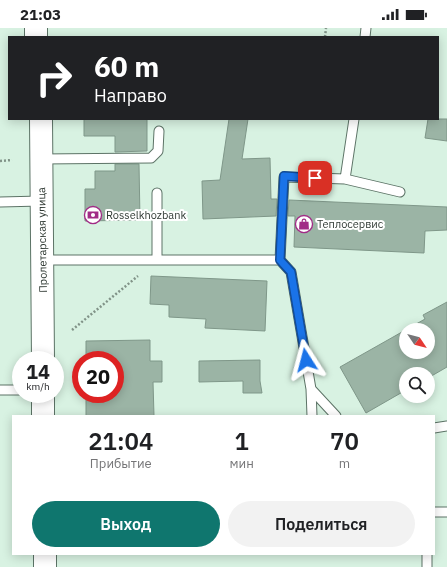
<!DOCTYPE html>
<html lang="ru">
<head>
<meta charset="utf-8">
<style>
	:root { --surface:#fff; --page:#f2f2f2; --text:#202124; --muted:#757577; --accent:#0f766e }
	body { margin:0; font-family:"IBM Plex Sans",sans-serif; background:var(--page); color:var(--text); height:100vh; display:flex; flex-direction:column; font-size:15px; white-space:nowrap }
	* { box-sizing:border-box; margin:0 }
	p { font-size:13px; color:var(--muted) }
	.icon { flex:none; width:22px; height:22px; fill:none; stroke:currentColor; stroke-width:2; stroke-linecap:round; stroke-linejoin:round }
	.map { position:relative; flex:1; overflow:hidden }
	.side { position:absolute; left:12px; top:387px; width:423px; height:140px; display:flex; flex-direction:column; background:var(--surface); border-radius:0px; box-shadow:0 2px 10px #0003 }
	.side>* { flex:none }
	.top-card { position:absolute; left:8px; top:8px; width:431px; height:84px; border-radius:0px; box-shadow:0 2px 10px #0003; background:#202124; color:#fff; overflow:hidden }
	.needle { width:26px; rotate:125deg }
	.controls { position:absolute; left:399px; top:295px; display:grid; gap:8px }
	.controls a { display:grid; place-items:center; width:36px; height:36px; border-radius:50%; background:var(--surface); box-shadow:0 2px 10px #0003; font-size:20px }
	.speed { position:absolute; left:12px; top:323px; display:flex; gap:8px; font-size:20px; font-weight:700; text-align:center }
	.speed>* { display:grid; place-content:center; width:52px; height:52px; border-radius:50%; background:var(--surface); box-shadow:0 2px 10px #0003; line-height:1 }
	.speed small { font-size:10px; font-weight:400 }
	.speed .limit { border:6px solid #d22; background:#fff; color:#111 }
	.pin { position:absolute; display:grid; place-items:center; width:34px; height:34px; color:#fff; margin:-17px; border-radius:8px; box-shadow:0 2px 6px #0006 }
	.me { position:absolute; width:44px; margin:-22px; rotate:351deg; stroke-linejoin:round; filter:drop-shadow(0 0 3px #0008) }
	.turn { display:flex; align-items:center; gap:14px; height:84px; padding:0 20px; font-size:18px }
	.turn .icon { width:52px; height:52px; stroke-width:2.5 }
	.turn b { display:block; font-size:28px; line-height:34px }
	.eta { display:flex; justify-content:space-evenly; align-items:center; height:68px; text-align:center }
	.eta b { font-size:24px; font-weight:600; line-height:28px }
	.action { display:flex; gap:8px; margin-top:auto; padding:8px 20px }
	.action a { flex:1; height:46px; border-radius:24px; background:var(--accent); color:#fff; font-size:16px; font-weight:600; line-height:46px; text-align:center }
	.action a+a { background:var(--page); color:var(--text) }
	.status { display:flex; justify-content:space-between; align-items:center; height:28px; padding:0 20px; background:var(--surface); direction:ltr }
	.status svg { height:11px; fill:currentColor }
	.map>svg:first-child { display:block }
</style>
</head>
<body>
<div class="status"><b>21:03</b><svg viewBox="0 0 49 12"><path d="M0 12V9h3v3zM5 12V6h3v6zM10 12V3h3v9zM15 12V0h3v12zM26 1h20v11H26zM47 4h2v5h-2z"/></svg></div>
<div class="map">
<svg width="447" height="539" viewBox="0 0 447 539">
	<rect width="100%" height="100%" fill="#d8f2e2"/>
	<path fill="#9bb4a5" stroke="#7f9789" fill-rule="evenodd" d="M84,91H147V123L115,124V108H84Z
		M229,91H248L242,131L270,130L271,171H277L276,188L203,191L202,153L220,152Z
		M428,91H447V113L425,110Z
		M115,136H139L140,192L85,193V161H95V143H115Z
		M289,172L447,179V202L425,203L424,225L294,219L295,188H288Z
		M151,248L267,253L265,303L205,300L206,291L169,289V277L150,276Z
		M447,274V339L428,350V346H406V362L366,385L340,339L425,291L423,287ZM406,302H428V324H406Z
		M150,312V333H162V354H153L154,388H86V368H115V332H86V313Z
		M260,332V353L262,365H243V353L199,354V333Z"/>
	<g fill="none" stroke-linecap="round" stroke-linejoin="round">
		<g stroke="#5c7366" stroke-width="11">
			<path id="lane" d="M365,9L366,0
				M41,131L151,130L158,123L159,103
				M345,151L354,91
				M0,174L41,173
				M42,232H280
				M157,232V165
				M311,361L336,388
				M0,362H21
				M312,388L311,361L291,244L280,232L284,149L345,151L400,164
				M434,400L447,398
				M434,484H447
				M427,539V526"/>
		</g>
		<g stroke="#5c7366" stroke-width="24">
			<path id="secondary" d="M36,0V9
				M41,91L43,332
				M43,366V388
				M45,526V539"/>
		</g>
		<path stroke="#819388" stroke-width="2.5" stroke-dasharray="2 2" stroke-linecap="butt" d="M325,9L326,0
			M0,133L12,132
			M72,302L138,248"/>
		<use href="#lane" stroke="#fff" stroke-width="9"/>
		<use href="#secondary" stroke="#fff" stroke-width="22"/>
	</g>
	<g fill="none" stroke-linecap="round" stroke-linejoin="round">
		<g stroke="#114b97" stroke-width="10">
			<path id="route" d="M306,332L291,244L280,232L284,148L315,150"/>
		</g>
		<use href="#route" stroke="#1a73e8" stroke-width="7"/>
	</g>
	<defs>
		<g id="bank-ring" transform="scale(0.9)"><circle r="9.5" fill="#fff" stroke="#a12c86" stroke-width="1.5"/><path d="M-6-4H6V4H-6ZM0-2.3a2.3 2.3 0 1 0 0 4.6a2.3 2.3 0 1 0 0-4.6Z" fill="#a12c86"/></g>
		<g id="shop-ring" transform="scale(0.9)"><circle r="9.5" fill="#fff" stroke="#a12c86" stroke-width="1.5"/><path d="M-5-2.5h2.3a2.7 3.5 0 0 1 5.4 0H5L5.5 6h-11ZM-1.5-2.5h3a1.5 2.3 0 0 0-3 0Z" fill="#a12c86"/></g>
	</defs>
	<g fill-rule="evenodd">
		<use href="#bank-ring" x="93" y="187"/>
		<use href="#shop-ring" x="304" y="196"/>
	</g>
	<g text-anchor="middle" dominant-baseline="central" stroke-width="4" stroke-linejoin="round" paint-order="stroke">
		<g font-size="11" fill="#303a34" stroke="#fff" text-anchor="start">
			<text x="106" y="187">Rosselkhozbank</text>
			<text x="317" y="196">Теплосервис</text>
		</g>
		<g font-size="11" fill="#303a34" stroke="#fff">
			<text transform="translate(42 212) rotate(-91)">Пролетарская улица</text>
		</g>
	</g>
</svg>
<div class="controls">
<a><svg class="needle" viewBox="-14 -14 28 28"><path d="M0-13l5 13h-10z" fill="#e53935"/><path d="M0 13l5-13h-10z" fill="#757577"/></svg></a>
<a><svg class="icon" aria-label="search" viewBox="0 0 24 24"><circle cx="10" cy="10" r="6"/><path d="M15 15l6 6"/></svg></a>
</div>
<div class="speed"><div>14<small>km/h</small></div><div class="limit">20</div></div>
<div class="pin" style="left:315px;top:150px;background:#d93025"><svg class="icon" aria-label="arrive" viewBox="0 0 24 24"><path d="M6 21V4h12l-3 4 3 4H6"/></svg></div>
<svg class="me" style="left:306px;top:332px" viewBox="-20 -20 40 40"><path d="M0-17L14 15 0 8-14 15z" fill="#1a73e8" stroke="#fff" stroke-width="4"/></svg>
<div class="top-card">
<div class="turn"><svg class="icon" aria-label="right" viewBox="0 0 24 24"><path d="M7 20v-9h11M14 6l5 5-5 5"/></svg><div><b>60 m</b>Направо</div></div>
</div>
<section class="side">
<div class="eta">
<div><b>21:04</b><p>Прибытие</p></div>
<div><b>1</b><p>мин</p></div>
<div><b>70</b><p>m</p></div>
</div>
<div class="action"><a>Выход</a><a>Поделиться</a></div>
</section>
</div>
</body>
</html>
